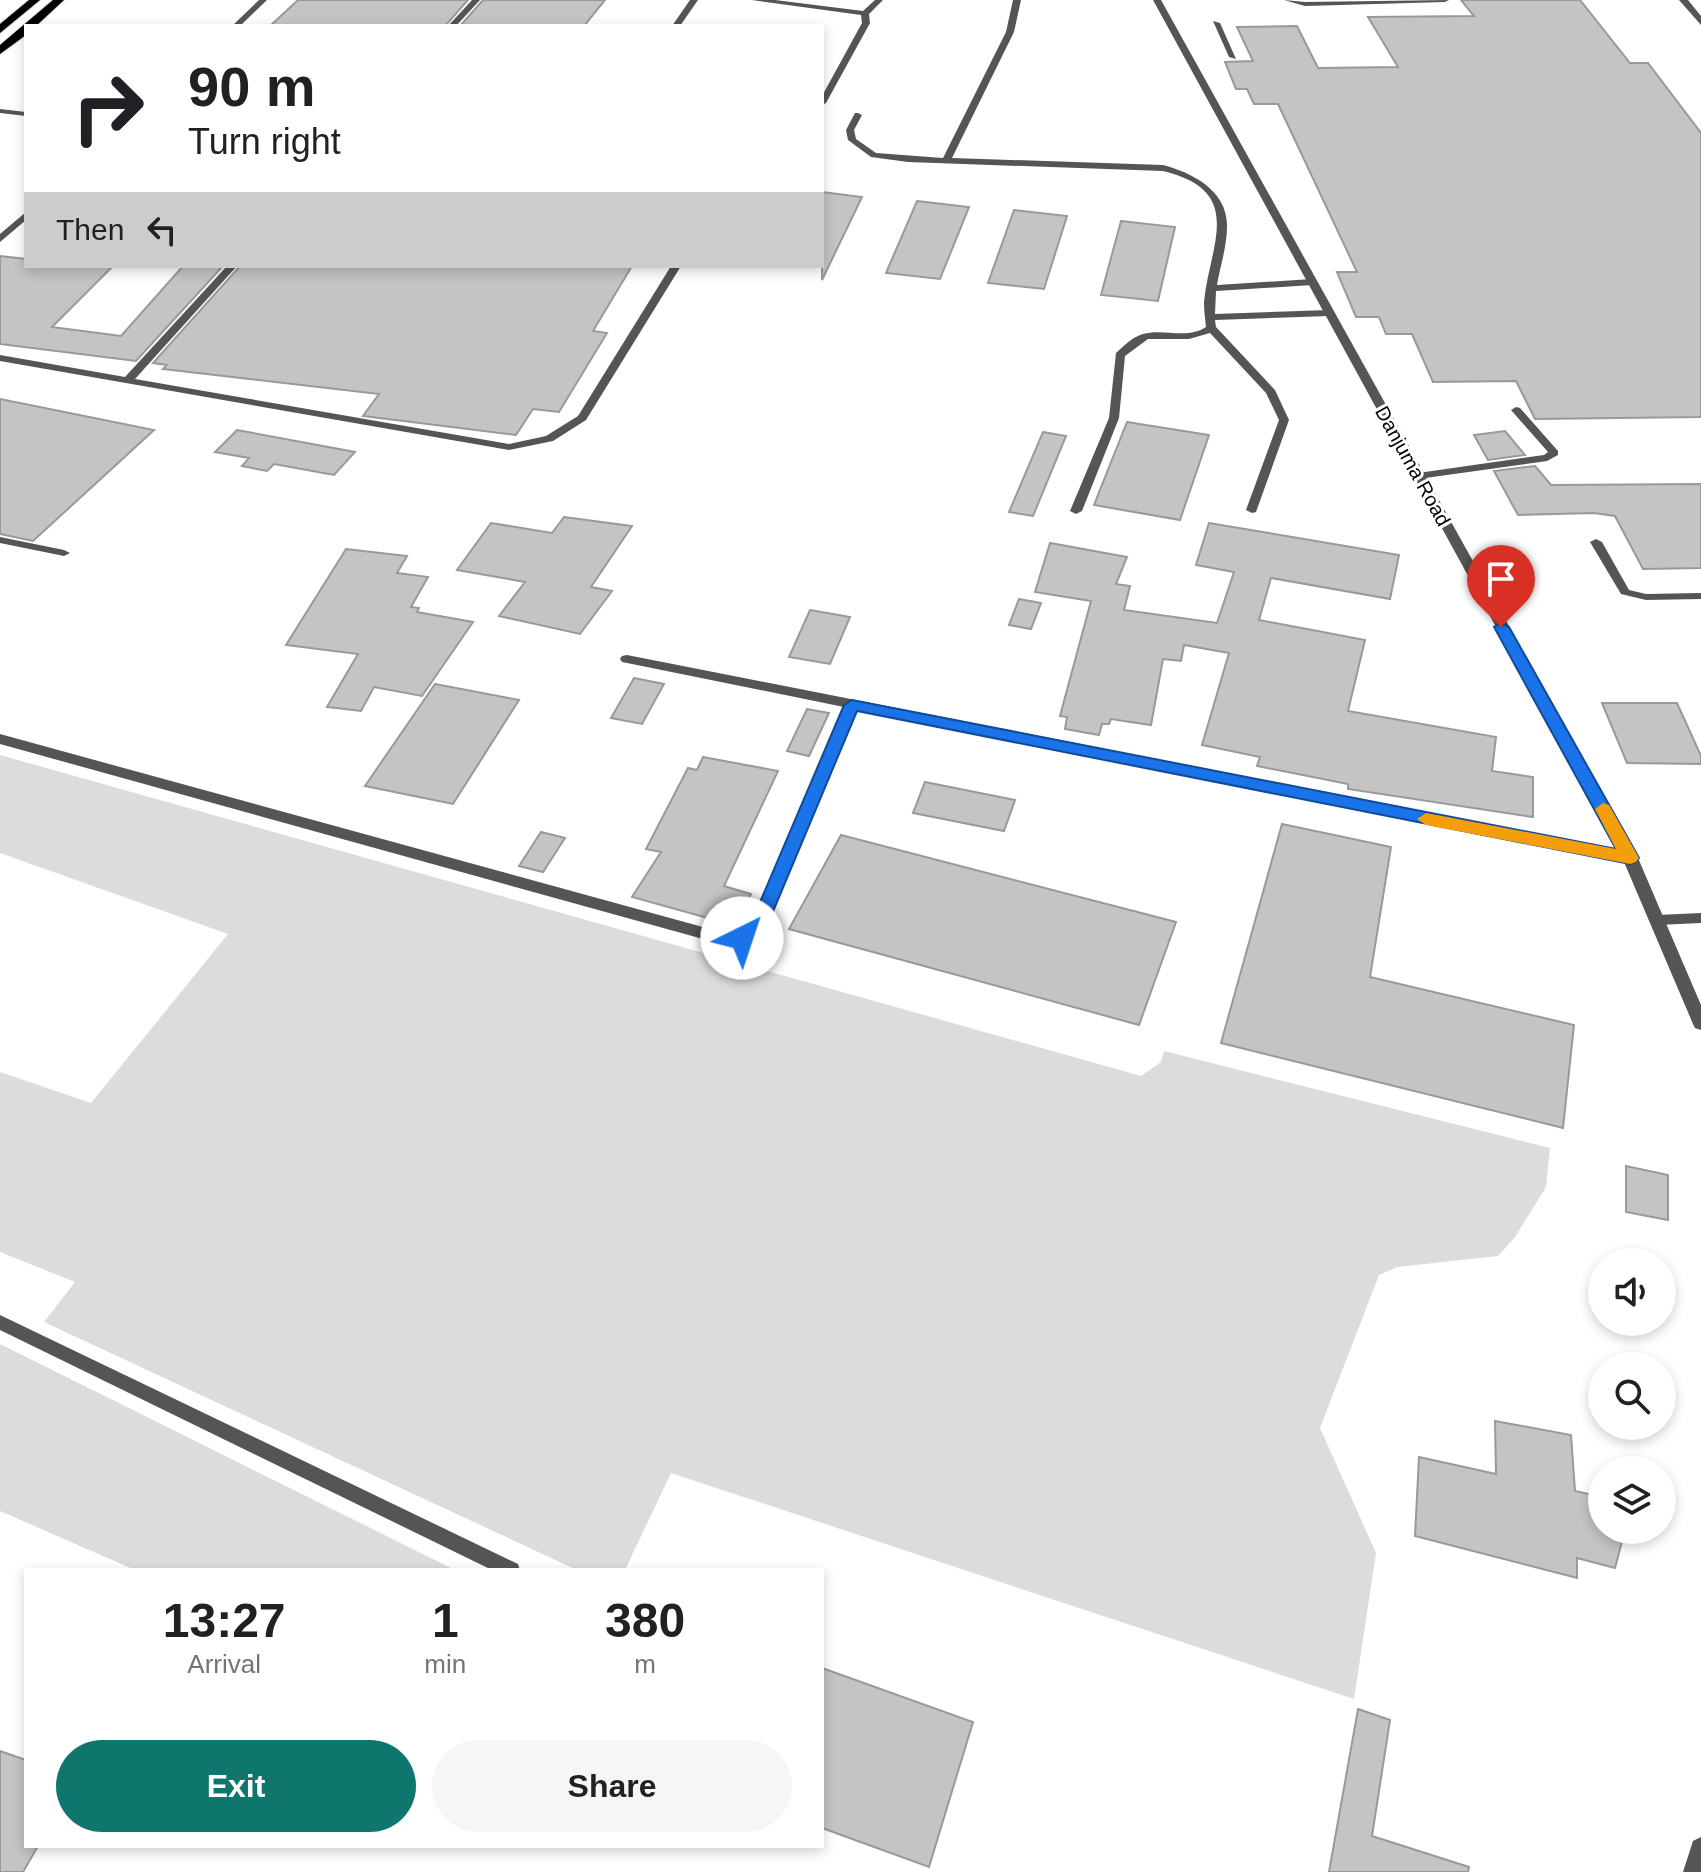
<!DOCTYPE html>
<html lang="en">
<head>
<meta charset="utf-8">
<style>
	:root { --surface:#fff; --page:#f6f6f6; --text:#202124; --muted:#757577; --accent:#0f766e }
	body { margin:0; font-family:Arial,sans-serif; background:var(--page); color:var(--text); height:100vh; display:flex; flex-direction:column; font-size:30px; white-space:nowrap }
	* { box-sizing:border-box; margin:0 }
	p { font-size:26px; color:var(--muted) }
	.icon { flex:none; width:44px; height:44px; fill:none; stroke:currentColor; stroke-width:2; stroke-linecap:round; stroke-linejoin:round }
	.map { position:relative; flex:1; overflow:hidden }
	.sheet { position:absolute; left:24px; top:1568px; width:800px; height:280px; display:flex; flex-direction:column; background:var(--surface); border-radius:0px; box-shadow:0 4px 12px #0003 }
	.sheet>* { flex:none }
	.guide { position:absolute; left:24px; top:24px; width:800px; height:244px; border-radius:0px; box-shadow:0 4px 12px #0003; background:#fff; color:var(--text); overflow:hidden }
	.controls { position:absolute; left:1588px; top:1248px; display:grid; gap:16px }
	.controls a { display:grid; place-items:center; width:88px; height:88px; border-radius:50%; background:var(--surface); box-shadow:0 4px 12px #0003; font-size:40px }
	.pin { position:absolute; display:grid; place-items:center; width:68px; height:68px; color:#fff; margin:-82px -34px; border-radius:50% 50% 50% 0; rotate:-45deg; box-shadow:0 0 8px #0007 }
	.pin .icon { rotate:45deg }
	.me { position:absolute; width:88px; margin:-44px; rotate:41deg; stroke-linejoin:round; filter:drop-shadow(0 0 6px #0008) }
	.turn { display:flex; align-items:center; gap:28px; height:168px; padding:0 32px; font-size:36px }
	.turn .icon { width:104px; height:104px; stroke-width:2.5 }
	.turn b { display:block; font-size:56px; line-height:68px }
	.then { display:flex; align-items:center; height:76px; padding:0 32px; background:#0003; gap:16px; font-size:30px }
	.eta { display:flex; justify-content:space-evenly; align-items:center; height:136px; text-align:center }
	.eta b { font-size:48px; font-weight:700; line-height:56px }
	.primary-button { display:flex; gap:16px; margin-top:auto; padding:16px 32px }
	.primary-button a { flex:1; height:92px; border-radius:48px; background:var(--accent); color:#fff; font-size:32px; font-weight:700; line-height:92px; text-align:center }
	.primary-button a+a { background:var(--page); color:var(--text) }
	.map>svg:first-child { display:block }
</style>
</head>
<body>
<div class="map">
<svg width="1701" height="1872" viewBox="0 0 1701 1872">
	<rect width="100%" height="100%" fill="#fff"/>
	<path fill="#dcdcdc" d="M0,755L1141,1076L1161,1062L1164,1051L1550,1148L1546,1187L1515,1237L1498,1256L1397,1267L1379,1275L1320,1428L1376,1553L1354,1699L671,1473L625,1570H577L44,1322L75,1282L0,1252V1072L91,1103L228,934L0,853Z
		M0,1344L455,1570H135L0,1511Z"/>
	<path fill="#c4c4c4" stroke="#999" stroke-width="2" d="M298,0H468L445,26H270Z
		M483,0H605L584,26H460Z
		M1461,0H1580L1630,63H1648L1701,133V417L1535,419L1516,381L1433,382L1412,334H1386L1379,317H1356L1337,272H1357L1278,104H1254L1247,89H1236L1225,62L1253,61L1237,27L1297,26L1318,68L1398,67L1368,17L1474,16Z
		M822,192L862,197L822,280Z
		M917,201L969,207L940,279L886,273Z
		M1014,210L1067,216L1044,289L988,283Z
		M1121,221L1175,227L1158,301L1101,295Z
		M0,256L26,259V266H113L52,327L121,336L183,266H223L136,361L0,344Z
		M240,266H632L593,331L607,333L559,412L533,409L516,435L363,416L379,394L163,369L167,365L153,363Z
		M0,399L154,430L33,541L0,534Z
		M1127,422L1209,435L1180,520L1094,505Z
		M237,430L355,452L334,475L274,464L267,471L242,466L249,458L215,452Z
		M1505,431L1525,455L1488,460L1474,435Z
		M1043,432L1066,436L1033,516L1009,512Z
		M1535,466L1551,485L1701,484V568L1643,569L1615,516L1594,513L1518,515L1494,471Z
		M564,517L632,526L591,587L612,591L580,634L499,616L525,582L457,570L491,523L552,533Z
		M1209,523L1399,555L1390,599L1271,578L1259,620L1365,640L1348,711L1496,737L1492,771L1533,777V817L1348,789V784L1257,766L1260,757L1202,745L1229,653L1184,645L1181,661L1163,659L1151,725L1111,719L1109,724H1102L1099,735L1065,729L1067,717L1060,716L1091,601L1035,592L1050,543L1127,557L1116,584L1130,586L1124,610L1217,623L1234,572L1196,565Z
		M346,549L407,556L397,573L428,577L411,607L419,608L417,612L473,622L422,696L374,687L361,711L327,707L358,654L286,645Z
		M1019,599L1041,603L1031,629L1009,625Z
		M810,610L850,617L830,664L789,657Z
		M634,678L664,684L642,724L611,718Z
		M435,684L519,700L453,804L365,786Z
		M1602,703H1677L1701,756V764L1627,763Z
		M807,709L829,713L809,756L787,751Z
		M703,757L778,771L724,886L751,894L733,925L632,897L661,852L646,849L688,768L697,770Z
		M925,782L1015,800L1004,831L913,813Z
		M1282,824L1391,847L1370,977L1574,1025L1563,1128L1221,1043Z
		M541,832L565,838L543,872L519,866Z
		M841,835L1176,922L1139,1025L789,929Z
		M1626,1166L1668,1175V1220L1626,1212Z
		M1495,1421L1571,1435L1575,1491L1602,1497V1530H1625L1615,1568L1577,1558V1578L1415,1536L1419,1457L1496,1474Z
		M822,1668L973,1722L929,1867L822,1828Z
		M1358,1709L1390,1720L1372,1836L1469,1867L1468,1872H1329Z
		M0,1751L26,1760V1846H38L23,1872H0Z"/>
	<g fill="none" stroke-linecap="round" stroke-linejoin="round">
		<g stroke="#dbdbdb" stroke-width="2">
			<path id="primary" d="M29,0H40L0,33V24Z
				M53,0H64L36,26H26V35L0,54V45Z"/>
		</g>
		<path fill="#555" fill-rule="evenodd" d="M259,0H267L240,26H232Z
			M472,0H480L456,26H448Z
			M690,0H698L680,26H672Z
			M752,0H775L863,11L875,0H883L869,14L870,23L826,103L822,105V96L862,23L861,15Z
			M1013,0H1021L1014,32L952,158L1163,165C1193,173 1228,191 1227,227C1227,246 1220,267 1217,285L1312,279L1317,282L1312,285L1216,291L1215,314L1329,310L1334,313L1329,316L1215,320L1216,327L1275,390L1289,420L1256,512L1252,513L1246,510L1279,420L1266,393L1210,333L1189,339H1148L1125,356L1119,418L1082,511L1076,514L1070,511L1109,418L1116,353C1124,346 1132,337 1143,334C1164,328 1186,340 1206,327C1205,319 1204,310 1204,302C1209,246 1247,191 1163,171L908,162L871,157L848,140L846,130L855,113H858L862,115L854,130L856,139L876,153L943,158L1006,32Z
			M1284,0L1305,2L1449,0L1445,2L1305,6Z
			M1213,21L1220,23L1236,59L1229,57Z
			M0,109L26,112V116L0,113Z
			M26,212V220L0,242V234Z
			M227,266H237L135,379L509,444L546,436L578,416L671,266H681L586,420L553,441L509,450L0,361V355L125,377Z
			M1516,407L1520,408L1558,451V455L1547,461L1418,479L1413,476L1418,473L1544,455L1548,452L1511,410Z
			M0,537L64,550L70,553L64,556L0,543Z
			M1596,539L1602,542L1629,590L1646,594L1701,593V599L1646,600L1621,594L1590,542Z
			M1701,913V923L1657,925L1650,920L1657,915Z
			M0,1315L518,1564L520,1570H492L0,1330Z"/>
		<path fill="#555" fill-rule="evenodd" d="M1153,0H1161L1638,858L1701,1005V1030L1695,1028L1693,1024L1624,862L857,709L769,921L761,937L742,944H721L0,744V734L721,932H741L749,929L844,707L627,663L622,662L620,659L622,656L627,655L1618,850Z
			M1679,0H1688L1701,16V25Z
			M1701,1837V1872H1683L1693,1841Z"/>
		<use href="#primary" fill="#000" fill-rule="evenodd"/>
	</g>
	<path fill="#1a73e8" stroke="#114b97" stroke-width="2" d="M1501,623L1509,627L1639,858L1636,862L1630,864L857,711L764,933L761,937L742,944L733,938L748,928L752,921L844,705L852,700L1616,849L1494,627Z"/>
	<path fill="#f59e0b" d="M1603,803L1609,805L1639,858L1636,862L1630,864L1426,825L1417,819L1426,813L1616,849L1595,809Z"/>
	<g text-anchor="middle" dominant-baseline="central" stroke-width="6" stroke-linejoin="round" paint-order="stroke">
		<g font-size="20" fill="#000" stroke="#fff">
			<text transform="translate(1413 466) rotate(61)">Danjuma Road</text>
		</g>
	</g>
</svg>
<div class="controls">
<a><svg class="icon" aria-label="sound" viewBox="0 0 24 24"><path d="M4 9h4l5-4v14l-5-4H4zM17 9q2 3 0 6"/></svg></a>
<a><svg class="icon" aria-label="search" viewBox="0 0 24 24"><circle cx="10" cy="10" r="6"/><path d="M15 15l6 6"/></svg></a>
<a><svg class="icon" aria-label="layers" viewBox="0 0 24 24"><path d="M12 4l9 5-9 5-9-5zM3 14l9 5 9-5"/></svg></a>
</div>
<div class="pin" style="left:1501px;top:627px;background:#d93025"><svg class="icon" aria-label="arrive" viewBox="0 0 24 24"><path d="M6 21V4h12l-3 4 3 4H6"/></svg></div>
<svg class="me" style="left:742px;top:938px" viewBox="-20 -20 40 40"><circle r="19" fill="#fff"/><path d="M0-13L10 11 0 6-10 11z" fill="#1a73e8"/></svg>
<div class="guide">
<div class="turn"><svg class="icon" aria-label="right" viewBox="0 0 24 24"><path d="M7 20v-9h11M14 6l5 5-5 5"/></svg><div><b>90 m</b>Turn right</div></div>
<div class="then">Then<svg class="icon" aria-label="left" viewBox="0 0 24 24"><path d="M17 20v-9H6M10 6l-5 5 5 5"/></svg></div>
</div>
<section class="sheet">
<div class="eta">
<div><b>13:27</b><p>Arrival</p></div>
<div><b>1</b><p>min</p></div>
<div><b>380</b><p>m</p></div>
</div>
<div class="primary-button"><a>Exit</a><a>Share</a></div>
</section>
</div>
</body>
</html>
